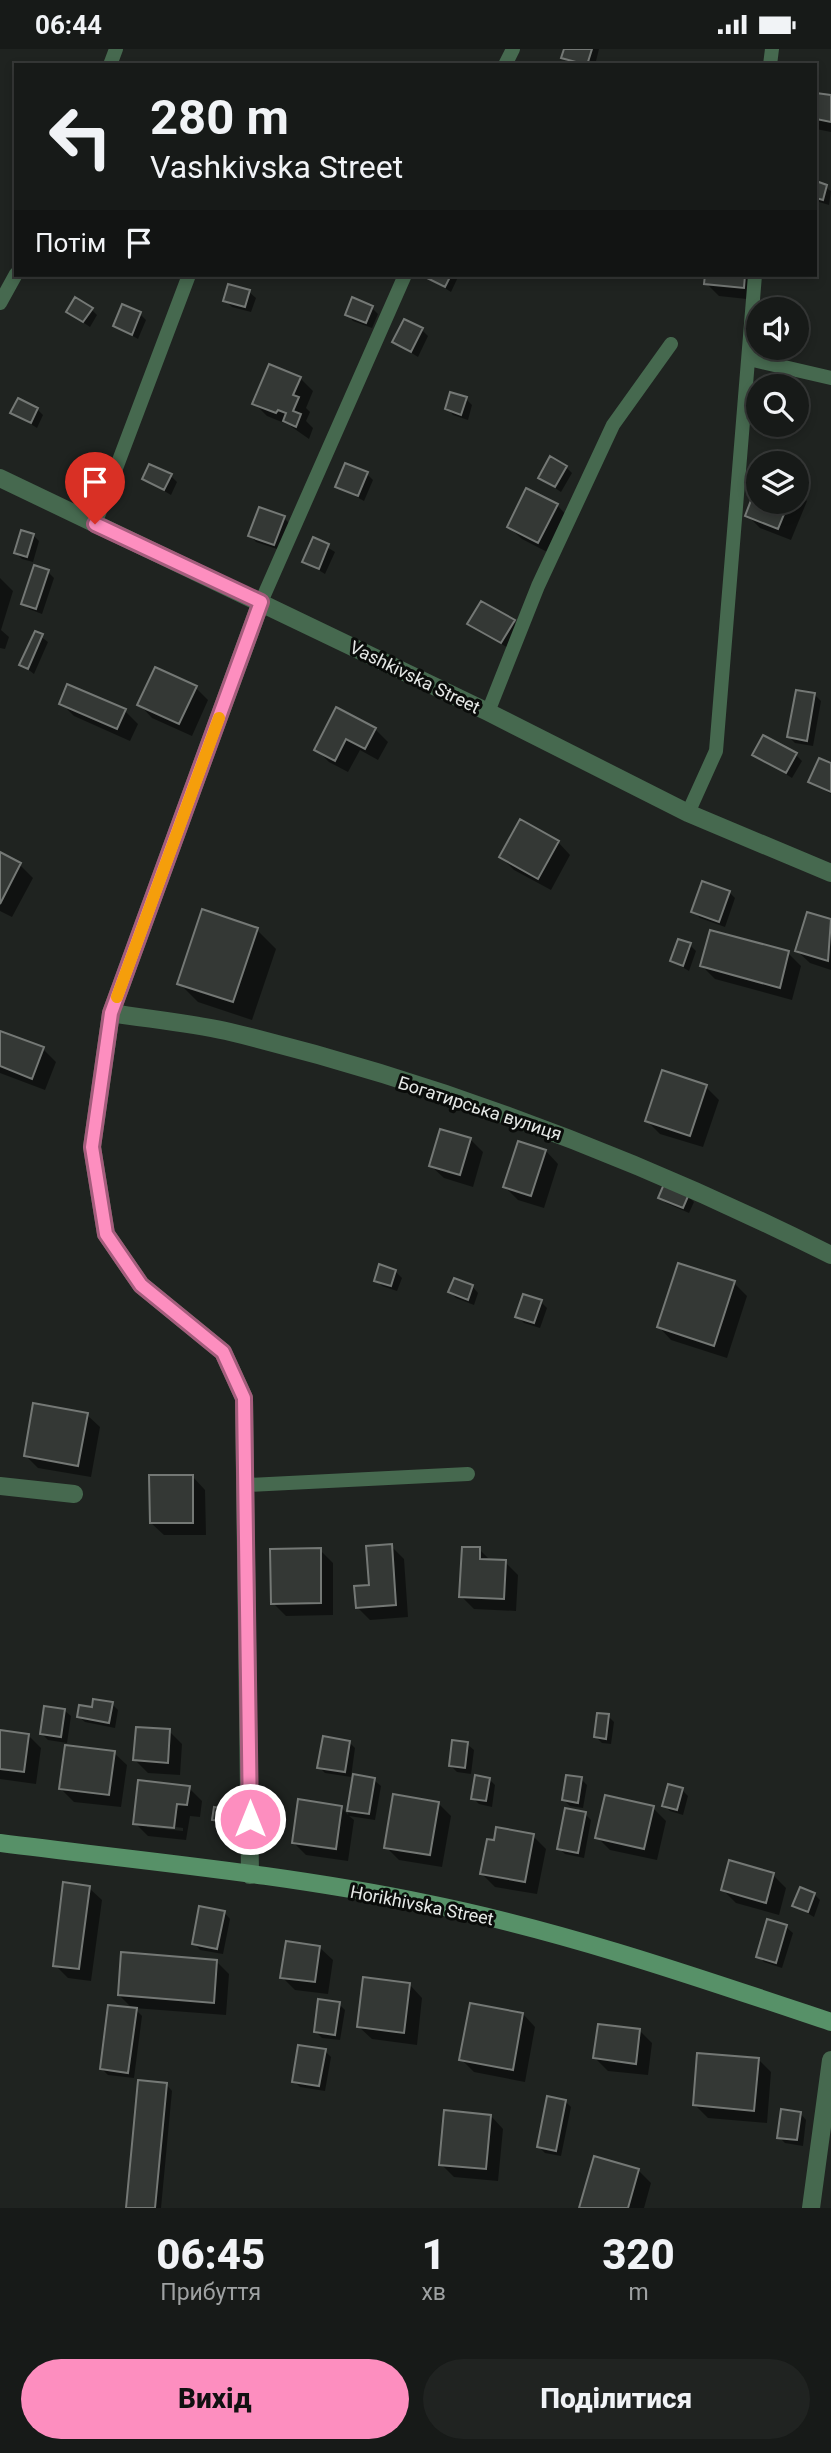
<!DOCTYPE html>
<html lang="uk">
<head>
<meta charset="utf-8">
<style>
	:root { --surface:#171a18; --page:#202321; --text:#f1f3f6; --muted:#9ea1a2; --line:#363837; --accent:#fd8ebf }
	body { margin:0; font-family:Roboto,sans-serif; background:var(--page); color:var(--text); height:100vh; display:flex; flex-direction:column; font-size:26px; white-space:nowrap }
	* { box-sizing:border-box; margin:0 }
	p { font-size:23px; color:var(--muted) }
	.icon { flex:none; width:38px; height:38px; fill:none; stroke:currentColor; stroke-width:2; stroke-linecap:round; stroke-linejoin:round }
	.map { position:relative; height:2159px; overflow:hidden }
	.details { display:flex; flex-direction:column; background:var(--surface); flex:1 }
	.details>* { flex:none }
	.hud { position:absolute; left:14px; top:14px; width:803px; height:214px; border-radius:0px; box-shadow:0 4px 10px #0003,0 0 0 2px var(--line); background:#171a18; color:var(--text); overflow:hidden }
	.controls { position:absolute; left:746px; top:248px; display:grid; gap:14px }
	.controls a { display:grid; place-items:center; width:63px; height:63px; border-radius:50%; background:var(--surface); box-shadow:0 4px 10px #0003,0 0 0 2px var(--line); font-size:35px }
	.pin { position:absolute; display:grid; place-items:center; width:60px; height:60px; color:#fff; margin:-72px -30px; border-radius:50% 50% 50% 0; rotate:-45deg; box-shadow:0 0 7px #0007 }
	.pin .icon { rotate:45deg }
	.me { position:absolute; width:77px; margin:-38px; rotate:0deg; stroke-linejoin:round; filter:drop-shadow(0 0 5px #0008) }
	.turn { display:flex; align-items:center; gap:24px; height:147px; padding:0 21px; font-size:32px }
	.turn .icon { width:91px; height:91px; stroke-width:2.5 }
	.turn b { display:block; font-size:49px; line-height:60px }
	.then { display:flex; align-items:center; height:66px; padding:0 21px; background:#0003; gap:14px; font-size:26px }
	.eta { display:flex; justify-content:space-evenly; align-items:center; height:119px; text-align:center }
	.eta b { font-size:42px; font-weight:800; line-height:49px }
	.cta { display:flex; gap:14px; margin-top:auto; padding:14px 21px }
	.cta a { flex:1; height:80px; border-radius:42px; background:var(--accent); color:#111; font-size:28px; font-weight:800; line-height:80px; text-align:center }
	.cta a+a { background:var(--page); color:var(--text) }
	.status { display:flex; justify-content:space-between; align-items:center; height:49px; padding:0 35px; background:var(--surface); direction:ltr }
	.status svg { height:19px; fill:currentColor }
	.map>svg:first-child { display:block }
</style>
</head>
<body>
<div class="status"><b>06:44</b><svg viewBox="0 0 49 12"><path d="M0 12V9h3v3zM5 12V6h3v6zM10 12V3h3v9zM15 12V0h3v12zM26 1h20v11H26zM47 4h2v5h-2z"/></svg></div>
<div class="map">
<svg width="831" height="2159" viewBox="0 0 831 2159">
	<rect width="100%" height="100%" fill="#1f2320"/>
	<path fill="#0007" fill-rule="evenodd" d="M566,0H599L595,16L569,14L563,8Z
		M816,46L831,48V83L816,80Z
		M816,134L831,142L829,156L816,152Z
		M424,226H455L458,228L451,243Z
		M707,226H759L756,251L719,247L706,234Z
		M249,243L256,249L251,263L232,258L225,251Z
		M372,259L378,265L372,279L353,272L347,265Z
		M91,260L97,266L90,278L68,263Z
		M140,265L146,271L138,290L115,277Z
		M422,281L428,287L418,308L394,293Z
		M300,329L313,342L306,359L310,363L306,372L313,379L309,390L289,376L267,367L254,354Z
		M466,350L472,356L468,371L453,366L447,359Z
		M37,360L43,366L37,379L12,363Z
		M566,418L572,424L561,443L540,429Z
		M367,425L373,431L364,452L337,437Z
		M171,427L177,433L171,446L144,430Z
		M796,441L807,452L791,491L760,479L747,466L758,453H796Z
		M557,456L569,469L551,505L522,490L509,478Z
		M284,469L290,475L280,501L256,493L250,486Z
		M33,486L39,492L33,513L22,510L16,504Z
		M314,490L335,503L325,525L304,512Z
		M48,523L54,529L42,565L29,560L23,554Z
		M0,529L13,542L1,581L9,588L5,600L0,599Z
		M514,573L520,579L508,599L469,575Z
		M36,584L48,593L34,625L21,615Z
		M196,639L208,651L192,687L152,669L140,656Z
		M815,646L821,652L813,697L795,694L789,688Z
		M61,654L125,662L138,675L130,692L74,667Z
		M337,660L375,680L388,693L378,711L360,701L348,723L329,713L316,700Z
		M754,705L796,706L802,712L792,729Z
		M831,716V745L810,732Z
		M558,793L570,806L551,841L514,821L501,808Z
		M0,805L20,816L33,829L12,868L0,862Z
		M729,843L735,849L725,878L700,869L693,862Z
		M808,865L831,872V921L810,914L797,902Z
		M257,881L276,900L252,971L198,953L179,934Z
		M690,896L696,902L689,922L672,912Z
		M788,904L801,917L792,951L715,930L702,917Z
		M0,983L43,1000L56,1013L45,1041L0,1024Z
		M706,1038L719,1051L703,1098L660,1085L647,1072Z
		M470,1090L483,1103L473,1138L444,1129L431,1117Z
		M546,1102L558,1115L544,1159L518,1151L505,1138Z
		M688,1147L694,1153L689,1164L666,1154L660,1148Z
		M395,1222L402,1229L397,1242L382,1237L376,1231Z
		M734,1234L747,1247L727,1309L671,1291L659,1278Z
		M472,1237L478,1244L474,1256L456,1249L450,1243Z
		M541,1253L547,1259L540,1279L524,1274L517,1267Z
		M87,1366L100,1378L91,1428L38,1419L25,1406Z
		M193,1428L205,1441L206,1486H164L151,1474Z
		M391,1497L404,1510L408,1568L370,1571L357,1558Z
		M479,1500L492,1513H505L518,1526L516,1562L474,1560L461,1547Z
		M320,1501L333,1514V1566L286,1567L273,1554Z
		M112,1655L118,1661L115,1679L85,1673L78,1667Z
		M64,1661L71,1667L67,1694L48,1691L42,1685Z
		M608,1667L614,1673L611,1695L602,1694L596,1688Z
		M169,1682L182,1695L180,1726L148,1724L135,1711Z
		M0,1683L28,1686L41,1699L36,1735L0,1730Z
		M349,1693L355,1699L351,1728L325,1724L319,1718Z
		M467,1695L474,1701L471,1725L457,1723L451,1717Z
		M114,1704L127,1716L121,1758L74,1753L61,1740Z
		M354,1727L374,1731L381,1737L375,1771L349,1767L354,1771L348,1812L306,1806L293,1793L341,1758L348,1766Z
		M489,1730L495,1736L492,1758L479,1755L473,1749Z
		M581,1730L587,1736L583,1759L570,1757L564,1751Z
		M189,1739L202,1752L200,1768L190,1767L186,1791L148,1787L135,1774ZM147,1774L183,1779V1782L147,1778Z
		M682,1741L688,1747L683,1766L670,1762L664,1756Z
		M438,1754L451,1767L442,1818L399,1811L386,1798Z
		M653,1759L666,1772L657,1811L610,1801L597,1788Z
		M234,1763L240,1769L239,1780L220,1776L214,1770Z
		M585,1765L591,1771L584,1809L565,1805L559,1799Z
		M533,1787L546,1800L537,1845L495,1838L482,1825Z
		M773,1826L786,1839L779,1866L736,1854L723,1841Z
		M89,1839L102,1851L91,1932L68,1929L55,1916Z
		M814,1845L820,1851L814,1868L795,1857Z
		M224,1863L230,1870L223,1905L200,1901L194,1894Z
		M768,1873L786,1878L793,1884L782,1919L764,1913L758,1907Z
		M320,1899L333,1911L328,1945L295,1941L282,1928Z
		M217,1913L229,1925L226,1966L134,1959L142,1967L134,2029L108,2026L102,2020L134,1961L119,1946Z
		M410,1936L422,1949L417,1996L372,1990L359,1978Z
		M339,1955L345,1961L340,1991L322,1989L316,1983Z
		M523,1965L535,1978L525,2033L474,2023L461,2010Z
		M639,1981L652,1994L648,2026L608,2022L595,2009Z
		M325,2002L331,2008L325,2042L300,2038L294,2032Z
		M758,2010L771,2023L767,2074L708,2069L695,2056Z
		M166,2035L172,2042L161,2159H128Z
		M565,2052L571,2058L561,2107L545,2104L539,2098Z
		M800,2064L806,2071L803,2097L785,2094L779,2088Z
		M491,2067L503,2080L498,2132L454,2128L441,2115Z
		M638,2121L651,2134L644,2159H581Z"/>
	<path fill="#343835" stroke="#747875" stroke-width="2" d="M564,0H592L587,16L561,9Z
		M816,44L831,46V73L816,70Z
		M816,132L827,136L823,151L816,149Z
		M421,226H451L445,238Z
		M705,226H745L744,239L704,235Z
		M228,235L250,241L245,258L223,252Z
		M75,248L93,259L83,273L66,263Z
		M352,248L373,257L366,274L345,266Z
		M122,255L141,263L132,286L113,277Z
		M404,270L423,279L411,303L392,293Z
		M269,315L301,328L293,346L299,348L293,362L301,365L296,378L283,372L286,364L278,361L276,364L252,355Z
		M450,343L467,348L461,366L445,360Z
		M18,349L38,359L31,374L10,364Z
		M550,407L567,417L555,438L538,429Z
		M345,414L368,423L358,447L335,438Z
		M149,415L172,425L164,441L142,430Z
		M758,433V453H789L778,480L745,467Z
		M526,439L558,455L538,494L507,478Z
		M259,458L285,467L274,496L248,487Z
		M21,481L34,485L27,508L14,504Z
		M313,488L329,495L319,520L302,513Z
		M34,516L49,521L36,560L21,555Z
		M481,552L515,571L501,594L467,575Z
		M35,582L43,585L28,620L19,616Z
		M155,618L197,637L179,675L137,656Z
		M67,635L126,660L117,680L59,655Z
		M796,641L815,644L807,692L787,688Z
		M336,658L376,679L365,700L346,690L335,712L314,701Z
		M763,686L797,704L786,724L752,706Z
		M819,709L831,714V743L808,733Z
		M520,770L559,792L538,830L499,808Z
		M0,803L21,814L0,855Z
		M702,832L730,842L719,873L691,863Z
		M202,860L258,879L233,953L177,935Z
		M807,863L831,870L828,912L795,902Z
		M710,881L789,902L780,939L700,917Z
		M678,890L691,894L683,917L670,912Z
		M0,982L44,998L32,1030L0,1017Z
		M662,1021L707,1036L690,1087L645,1072Z
		M440,1080L471,1089L460,1126L429,1117Z
		M518,1092L546,1101L531,1147L503,1138Z
		M664,1135L689,1145L683,1159L658,1149Z
		M678,1214L735,1232L714,1297L657,1278Z
		M379,1215L396,1221L391,1237L374,1232Z
		M454,1229L473,1236L468,1251L448,1243Z
		M523,1245L542,1251L534,1274L515,1268Z
		M33,1354L88,1364L78,1417L24,1407Z
		M149,1426H193V1474H150Z
		M392,1495L396,1556L356,1559L354,1537L369,1536L366,1497Z
		M462,1498H480V1510L506,1511L504,1550L459,1548Z
		M321,1499V1554L271,1555L270,1500Z
		M93,1650L113,1653L109,1674L77,1668L79,1656L92,1658Z
		M44,1657L65,1660L61,1688L40,1685Z
		M597,1664L609,1665L606,1690L594,1688Z
		M136,1678L170,1680L168,1714L133,1711Z
		M0,1681L29,1685L24,1723L0,1720Z
		M323,1687L350,1692L345,1723L317,1719Z
		M452,1691L468,1693L465,1719L449,1717Z
		M65,1696L115,1702L109,1746L59,1740Z
		M353,1725L375,1729L369,1765L347,1762Z
		M475,1726L490,1729L486,1752L471,1750Z
		M566,1726L582,1728L578,1754L562,1751Z
		M138,1731L190,1737L187,1756L177,1755L174,1779L133,1775Z
		M668,1735L683,1739L677,1761L662,1757Z
		M393,1745L439,1753L430,1806L384,1799Z
		M605,1746L654,1757L644,1800L595,1789Z
		M298,1750L342,1757L336,1800L292,1794Z
		M214,1758L235,1761L233,1774L212,1771Z
		M565,1759L586,1763L578,1804L557,1800Z
		M496,1778L534,1785L525,1833L480,1825L487,1790L494,1791Z
		M729,1811L774,1824L766,1854L721,1841Z
		M63,1833L90,1837L79,1920L53,1917Z
		M800,1838L815,1844L808,1863L792,1857Z
		M199,1857L225,1862L217,1900L192,1895Z
		M767,1870L787,1876L776,1914L756,1908Z
		M286,1892L320,1897L315,1933L280,1929Z
		M121,1903L217,1911L214,1954L118,1946Z
		M363,1928L410,1934L404,1984L357,1978Z
		M318,1950L340,1953L335,1986L314,1983Z
		M470,1954L523,1964L513,2021L459,2011Z
		M108,1956L137,1959L128,2024L100,2020Z
		M598,1975L640,1980L636,2015L593,2009Z
		M298,1996L326,2000L319,2037L292,2033Z
		M697,2004L759,2009L754,2062L693,2056Z
		M138,2031L167,2034L155,2159H126Z
		M547,2047L566,2051L556,2102L537,2098Z
		M781,2060L801,2063L797,2091L777,2089Z
		M444,2061L491,2066L486,2120L439,2116Z
		M594,2107L639,2120L628,2159H579Z"/>
	<g fill="none" stroke-linecap="round" stroke-linejoin="round">
		<path stroke="#46694f" stroke-width="14" d="M110,16L116,0
			M505,16L513,0
			M770,16L772,0
			M0,254L16,225
			M749,310L831,329
			M95,475L189,226
			M261,553L405,226
			M488,663L538,537L613,376L671,295
			M688,764L716,702L755,226
			M247,1436L468,1425"/>
		<path stroke="#46694f" stroke-width="18" d="M0,429L488,663L688,764L831,824
			M111,964C149,970 189,974 226,982C435,1032 639,1110 831,1206
			M0,1437L74,1445
			M250,1826L244,1349L223,1303L141,1236L106,1185L92,1098L111,964L261,553
			M811,2159L831,2011"/>
		<path stroke="#579168" stroke-width="18" d="M0,1794C141,1812 285,1825 425,1854C564,1882 697,1928 831,1973"/>
	</g>
	<g fill="none" stroke-linecap="round" stroke-linejoin="round">
		<g stroke="#a45c7c" stroke-width="18">
			<path id="route" d="M95,475L261,553L111,964L92,1098L106,1185L141,1236L223,1303L244,1349L250,1770"/>
		</g>
		<use href="#route" stroke="#fd8ebf" stroke-width="12"/>
		<path stroke="#f59e0b" stroke-width="12" d="M117,948L219,669"/>
	</g>
	<g text-anchor="middle" dominant-baseline="central" stroke-width="6" stroke-linejoin="round" paint-order="stroke">
		<g font-size="18" fill="#e5e8e6" stroke="#0a0c0a">
			<text transform="translate(415 628) rotate(26)">Vashkivska Street</text>
			<text transform="translate(480 1059) rotate(18)">Богатирська вулиця</text>
			<text transform="translate(422 1856) rotate(11)">Horikhivska Street</text>
		</g>
	</g>
</svg>
<div class="controls">
<a><svg class="icon" aria-label="sound" viewBox="0 0 24 24"><path d="M4 9h4l5-4v14l-5-4H4zM17 9q2 3 0 6"/></svg></a>
<a><svg class="icon" aria-label="search" viewBox="0 0 24 24"><circle cx="10" cy="10" r="6"/><path d="M15 15l6 6"/></svg></a>
<a><svg class="icon" aria-label="layers" viewBox="0 0 24 24"><path d="M12 4l9 5-9 5-9-5zM3 14l9 5 9-5"/></svg></a>
</div>
<div class="pin" style="left:95px;top:475px;background:#d93025"><svg class="icon" aria-label="arrive" viewBox="0 0 24 24"><path d="M6 21V4h12l-3 4 3 4H6"/></svg></div>
<svg class="me" style="left:250px;top:1770px" viewBox="-20 -20 40 40"><circle r="17" fill="#fd8ebf" stroke="#fff" stroke-width="3"/><path d="M0-11L8 9 0 5-8 9z" fill="#fff"/></svg>
<div class="hud">
<div class="turn"><svg class="icon" aria-label="left" viewBox="0 0 24 24"><path d="M17 20v-9H6M10 6l-5 5 5 5"/></svg><div><b>280 m</b>Vashkivska Street</div></div>
<div class="then">Потім<svg class="icon" aria-label="arrive" viewBox="0 0 24 24"><path d="M6 21V4h12l-3 4 3 4H6"/></svg></div>
</div>
</div>
<section class="details">
<div class="eta">
<div><b>06:45</b><p>Прибуття</p></div>
<div><b>1</b><p>хв</p></div>
<div><b>320</b><p>m</p></div>
</div>
<div class="cta"><a>Вихід</a><a>Поділитися</a></div>
</section>
</body>
</html>
